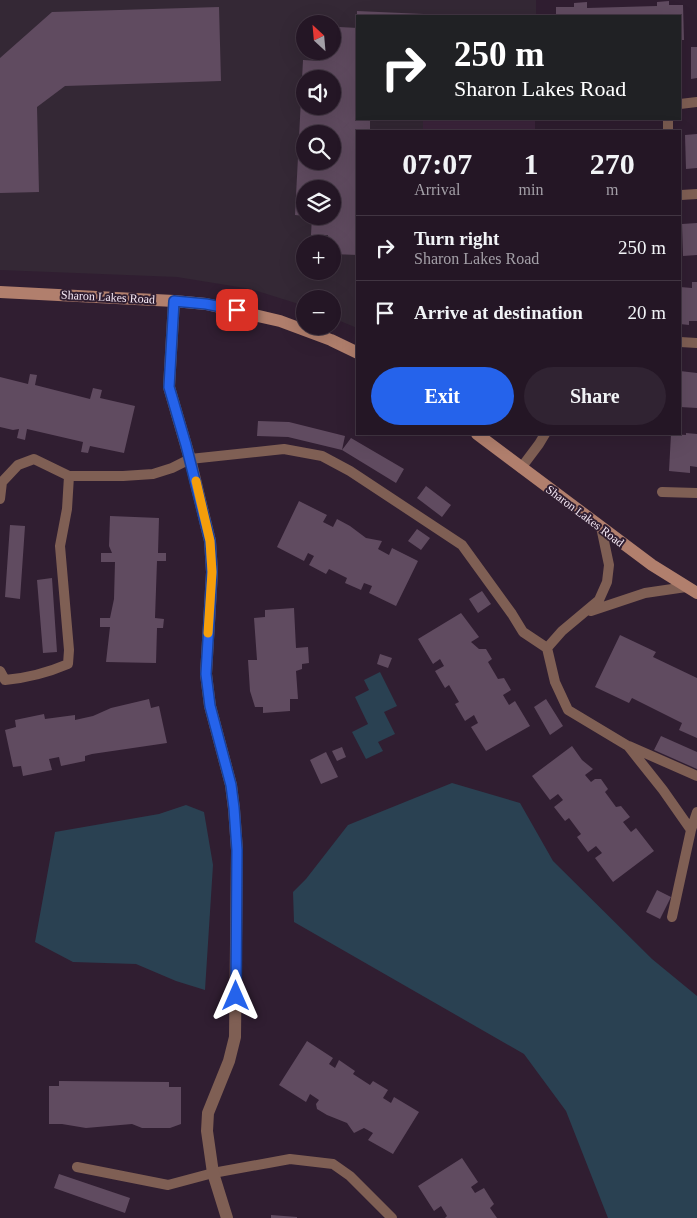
<!DOCTYPE html>
<html lang="en">
<head>
<meta charset="utf-8">
<style>
	:root { --surface:#241625; --page:#302332; --text:#f1f3f6; --muted:#a39fa7; --line:#413542; --accent:#2563eb }
	body { margin:0; font-family:Georgia,serif; background:var(--page); color:var(--text); height:100vh; display:flex; flex-direction:column; font-size:19px; white-space:nowrap }
	* { box-sizing:border-box; margin:0 }
	p { font-size:16px; color:var(--muted) }
	.icon { flex:none; width:28px; height:28px; fill:none; stroke:currentColor; stroke-width:2; stroke-linecap:round; stroke-linejoin:round }
	.map { position:relative; flex:1; overflow:hidden }
	.details { position:absolute; left:356px; top:130px; width:325px; height:305px; display:flex; flex-direction:column; background:var(--surface); border-radius:0px; box-shadow:0 5px 20px #0002,0 0 0 1px var(--line) }
	.details>* { flex:none }
	.banner { position:absolute; left:356px; top:15px; width:325px; height:105px; border-radius:0px; box-shadow:0 5px 20px #0002,0 0 0 1px var(--line); background:#202124; color:#fff; overflow:hidden }
	.needle { width:32px; rotate:334deg }
	.buttons { position:absolute; left:296px; top:15px; display:grid; gap:10px }
	.buttons a { display:grid; place-items:center; width:45px; height:45px; border-radius:50%; background:var(--surface); box-shadow:0 5px 20px #0002,0 0 0 1px var(--line); font-size:25px }
	.pin { position:absolute; display:grid; place-items:center; width:42px; height:42px; color:#fff; margin:-21px; border-radius:10px; box-shadow:0 2px 8px #0006 }
	.me { position:absolute; width:55px; margin:-28px; rotate:0deg; stroke-linejoin:round; filter:drop-shadow(0 0 4px #0008) }
	.turn { display:flex; align-items:center; gap:18px; height:105px; padding:0 15px; font-size:22px }
	.turn .icon { width:65px; height:65px; stroke-width:2.5 }
	.turn b { display:block; font-size:35px; line-height:42px }
	.eta { display:flex; justify-content:space-evenly; align-items:center; height:85px; text-align:center }
	.eta b { font-size:30px; font-weight:600; line-height:35px }
	.cta { display:flex; gap:10px; margin-top:auto; padding:10px 15px }
	.cta a { flex:1; height:58px; border-radius:30px; background:var(--accent); color:#fff; font-size:20px; font-weight:600; line-height:58px; text-align:center }
	.cta a+a { background:var(--page); color:var(--text) }
	ul { padding:0; list-style:none }
	li { display:flex; align-items:center; gap:15px; height:65px; padding:0 15px; border-top:1px solid var(--line) }
	li div { flex:1 }
	li b { display:block; font-size:19px }
	li em { font-style:normal }
	.map>svg:first-child { display:block }
</style>
</head>
<body>
<div class="map">
<svg width="697" height="1218" viewBox="0 0 697 1218">
	<rect width="100%" height="100%" fill="#301e31"/>
	<path fill="#342835" fill-rule="evenodd" d="M0,0H536V16H358V119H423V131H358L357,328L333,318L332,299H305V306L251,289L177,277L0,270ZM305,24H332V51H305ZM305,79H332V106H305ZM305,134H332V161H305ZM305,189H332V216H305ZM305,244H332V271H305Z"/>
	<path fill="#3d253d" d="M423,119H535V131H423Z"/>
	<path fill="#2a4152" d="M380,672L397,706L384,712L395,734L378,742L383,751L366,759L352,732L368,724L355,697L369,690L364,680Z
		M452,783L520,803L553,861L652,959L697,996V1218H608L566,1111L524,1054L294,922L293,892L306,879L348,825Z
		M186,805L204,812L213,865L205,990L176,981L136,964L73,962L35,942L55,832L159,814Z"/>
	<path fill="#604b60" fill-rule="evenodd" d="M669,1V5H683L684,40H680V16H556V7H574V3L587,2V8L657,6V2Z
		M219,7L221,81L65,86L37,107L39,192L0,193V58L52,12Z
		M357,11L446,15V16H357Z
		M339,27L358,28V119H370V131H358V255L332,254V244H328V235H311L312,216H332V189H305V216L295,215L303,60L320,61V51H332V44H339ZM305,79H332V106H305ZM305,134H332V161H305Z
		M691,47H697V78L691,79Z
		M697,134V168L686,169L685,135Z
		M697,223V255L683,256L682,224Z
		M692,282H697V321H689V325L680,324V287L692,288Z
		M680,371L697,373V408L680,407Z
		M30,374L37,375L35,385L90,399L93,388L102,390L100,398L135,406L124,453L90,446L88,453L81,452L83,442L27,429L25,440L17,438L19,429L13,430L0,427V377L28,384Z
		M258,421L289,422L345,436L342,450L288,437L257,436Z
		M686,433L697,434V467L690,466V473L669,471L671,434L686,435Z
		M351,438L404,469L396,483L342,450Z
		M426,486L451,505L442,517L417,498Z
		M299,501L327,515L323,522L333,527L337,519L350,526L366,538L382,541L378,549L389,555L392,548L418,561L396,606L369,593L372,586L364,583L361,590L345,583L347,578L329,569L326,574L309,565L314,556L308,553L304,561L277,547Z
		M110,516L159,518L158,553H166V561H157L155,618L164,619L163,628H157L156,663L106,662L110,627H100V618H110L114,599L115,562H101V553H112L109,546Z
		M10,525L25,526L20,599L5,597Z
		M417,529L430,538L421,550L408,541Z
		M52,578L57,652L43,653L37,580Z
		M482,591L491,604L478,613L469,599Z
		M294,608L296,648L308,647L309,663L302,664V669L296,671L298,699H290V711L263,713V707H255L250,691L248,660H257L254,618L265,617V610Z
		M461,613L479,637L471,642L479,649H486L492,659L488,662L498,679L504,678L511,690L503,695L509,705L515,701L530,726L486,751L471,727L478,723L474,715L465,721L455,704L459,702L449,685L445,688L435,671L444,666L440,659L433,664L418,639Z
		M620,635L656,652L653,657L697,678V738L679,730L682,723L632,698L629,703L595,687Z
		M380,654L392,658L388,668L377,664Z
		M149,699L151,708L159,706L167,743L92,754L85,756V761L61,766L59,757L49,759L52,770L23,776L21,766L13,767L5,730L16,727L15,720L44,714L45,719L75,715V720L93,716L111,708Z
		M546,699L563,726L550,735L534,707Z
		M661,736L697,752V769L654,750Z
		M572,746L582,760L593,769L585,775L591,782L595,779H601L608,789L605,792L616,807L621,806L630,817L623,822L631,832L636,828L654,851L613,882L595,858L602,853L596,846L588,852L577,837L581,834L569,818L565,821L554,807L563,800L558,794L550,800L532,776Z
		M342,747L346,757L337,761L332,751Z
		M326,752L338,777L321,784L310,760Z
		M657,890L671,897L660,919L646,912Z
		M307,1041L333,1058L329,1064L335,1068L339,1060L355,1071L353,1074L370,1085L373,1081L388,1090L383,1098L391,1103L394,1097L419,1112L393,1154L368,1140L373,1133L364,1128L354,1133L347,1123L327,1115L317,1109L316,1104L319,1100L310,1094L306,1102L279,1085Z
		M59,1081L169,1082V1087H181V1124L170,1128H142L132,1124L86,1128L62,1124H49V1086H59Z
		M462,1158L478,1182L471,1187L475,1193L484,1188L494,1204L490,1208L497,1218H445L447,1216L441,1206L434,1211L418,1186Z
		M59,1174L130,1198L125,1213L54,1188Z
		M271,1215L297,1217V1218H271Z"/>
	<g fill="none" stroke-linecap="round" stroke-linejoin="round">
		<path stroke="#7f5f54" stroke-width="10" d="M680,104L697,102
			M668,131V119
			M681,195L697,194
			M680,342L697,343
			M521,468L539,444L545,434
			M662,492L697,493
			M0,499L2,482L18,465L34,459L69,476H123L153,474L172,468L190,459L284,449L322,456L350,471L462,545L512,614L523,632L547,648L555,682L568,710L628,746L663,790L691,830L672,917
			M591,611L645,593L686,587
			M547,648L562,631L599,600L607,582L609,565L601,527
			M0,671L5,680C27,678 47,673 68,664L69,650L60,546L67,509L69,476
			M629,746L697,776
			M691,830L697,812
			M77,1167L168,1185L213,1173L290,1159L333,1164L350,1176L392,1218"/>
		<path stroke="#7f5f54" stroke-width="12" d="M174,301L169,387L190,459L210,541L212,572L206,674L210,706L231,785L234,809L237,850L235,1037L229,1061L208,1113L207,1131L213,1173L227,1218"/>
		<path stroke="#b17f6d" stroke-width="12" d="M0,292L174,301L206,304L280,321L331,340L358,353
			M477,434L652,565L697,593"/>
	</g>
	<g fill="none" stroke-linecap="round" stroke-linejoin="round">
		<g stroke="#184099" stroke-width="12">
			<path id="route" d="M236,996L237,850L234,808L231,785L210,706L206,674L212,572L210,541L186,445L169,387L174,301L206,304L237,310"/>
		</g>
		<use href="#route" stroke="#2563eb" stroke-width="9"/>
		<path stroke="#f59e0b" stroke-width="9" d="M196,481L210,541L212,572L208,633"/>
	</g>
	<g text-anchor="middle" dominant-baseline="central" stroke-width="4" stroke-linejoin="round" paint-order="stroke">
		<g font-size="12" fill="#f5e8f5" stroke="#301e31">
			<text transform="translate(108 297) rotate(3)">Sharon Lakes Road</text>
			<text transform="translate(585 516) rotate(37)">Sharon Lakes Road</text>
		</g>
	</g>
</svg>
<div class="buttons">
<a><svg class="needle" viewBox="-14 -14 28 28"><path d="M0-13l5 13h-10z" fill="#e53935"/><path d="M0 13l5-13h-10z" fill="#a39fa7"/></svg></a>
<a><svg class="icon" aria-label="sound" viewBox="0 0 24 24"><path d="M4 9h4l5-4v14l-5-4H4zM17 9q2 3 0 6"/></svg></a>
<a><svg class="icon" aria-label="search" viewBox="0 0 24 24"><circle cx="10" cy="10" r="6"/><path d="M15 15l6 6"/></svg></a>
<a><svg class="icon" aria-label="layers" viewBox="0 0 24 24"><path d="M12 4l9 5-9 5-9-5zM3 14l9 5 9-5"/></svg></a>
<a>+</a>
<a>−</a>
</div>
<div class="pin" style="left:237px;top:310px;background:#d93025"><svg class="icon" aria-label="arrive" viewBox="0 0 24 24"><path d="M6 21V4h12l-3 4 3 4H6"/></svg></div>
<svg class="me" style="left:236px;top:996px" viewBox="-20 -20 40 40"><path d="M0-17L14 15 0 8-14 15z" fill="#2563eb" stroke="#fff" stroke-width="4"/></svg>
<div class="banner">
<div class="turn"><svg class="icon" aria-label="right" viewBox="0 0 24 24"><path d="M7 20v-9h11M14 6l5 5-5 5"/></svg><div><b>250 m</b>Sharon Lakes Road</div></div>
</div>
<section class="details">
<div class="eta">
<div><b>07:07</b><p>Arrival</p></div>
<div><b>1</b><p>min</p></div>
<div><b>270</b><p>m</p></div>
</div>
<ul>
<li><svg class="icon" aria-label="right" viewBox="0 0 24 24"><path d="M7 20v-9h11M14 6l5 5-5 5"/></svg><div><b>Turn right</b><p>Sharon Lakes Road</p></div><em>250 m</em></li>
<li><svg class="icon" aria-label="arrive" viewBox="0 0 24 24"><path d="M6 21V4h12l-3 4 3 4H6"/></svg><div><b>Arrive at destination</b></div><em>20 m</em></li>
</ul>
<div class="cta"><a>Exit</a><a>Share</a></div>
</section>
</div>
</body>
</html>
